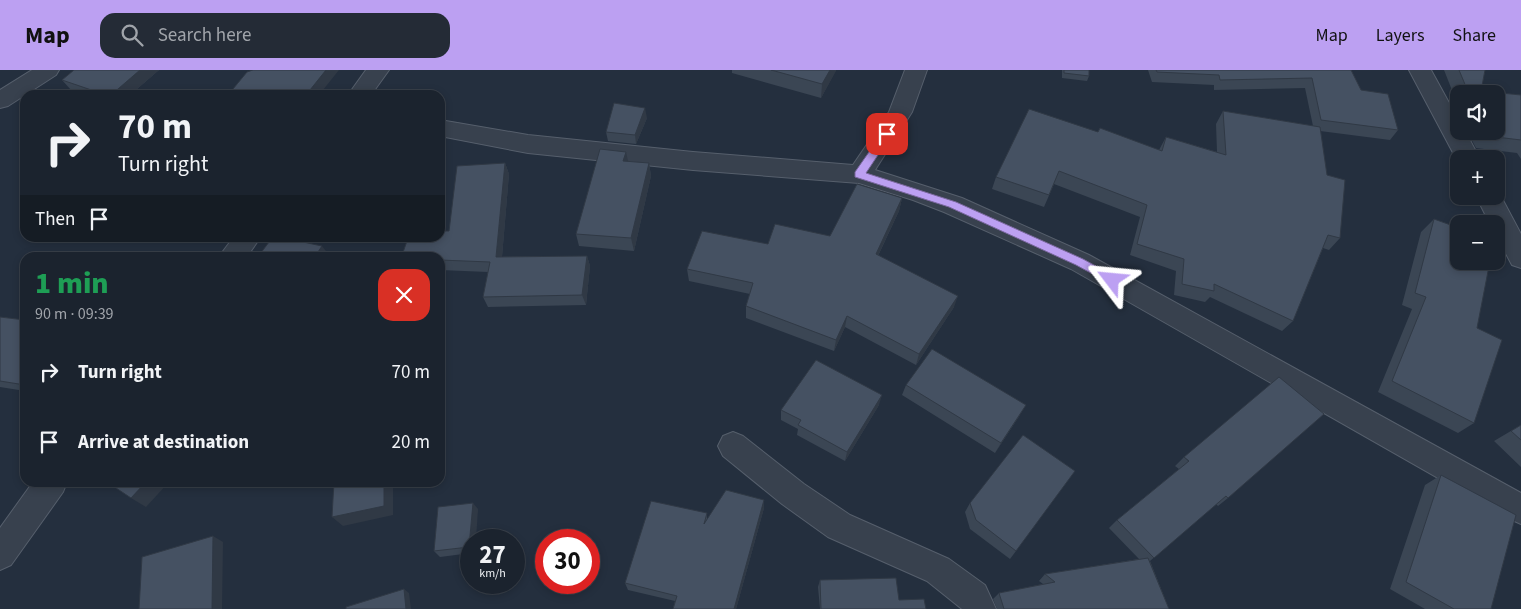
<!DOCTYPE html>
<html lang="en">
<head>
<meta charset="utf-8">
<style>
	:root { --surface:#1b232e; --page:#242b36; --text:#f1f3f6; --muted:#a0a4aa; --line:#39404a; --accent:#bca0f2 }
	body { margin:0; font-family:"Source Sans 3",sans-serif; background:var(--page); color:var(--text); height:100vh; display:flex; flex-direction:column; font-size:19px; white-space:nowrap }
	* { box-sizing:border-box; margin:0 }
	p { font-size:16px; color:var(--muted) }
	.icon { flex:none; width:28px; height:28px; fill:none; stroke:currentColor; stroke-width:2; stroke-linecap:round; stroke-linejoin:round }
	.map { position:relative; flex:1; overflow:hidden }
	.details { position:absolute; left:20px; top:182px; width:425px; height:235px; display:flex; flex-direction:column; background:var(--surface); border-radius:15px; box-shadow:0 2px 8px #0003,0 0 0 1px var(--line) }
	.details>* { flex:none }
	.banner { position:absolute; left:20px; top:20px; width:425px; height:152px; border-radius:15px; box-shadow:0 2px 8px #0003,0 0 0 1px var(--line); background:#1b232e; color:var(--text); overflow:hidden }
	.fabs { position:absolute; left:1450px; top:15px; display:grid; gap:10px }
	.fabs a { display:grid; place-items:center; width:55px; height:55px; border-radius:10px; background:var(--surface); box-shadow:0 2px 8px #0003,0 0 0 1px var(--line); font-size:25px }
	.speed { position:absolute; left:460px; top:459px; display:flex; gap:10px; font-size:25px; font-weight:700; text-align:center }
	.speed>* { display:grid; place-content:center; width:65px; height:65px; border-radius:50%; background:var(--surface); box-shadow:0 2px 8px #0003,0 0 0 1px var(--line); line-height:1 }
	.speed small { font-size:12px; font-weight:400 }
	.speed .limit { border:8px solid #d22; background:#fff; color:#111 }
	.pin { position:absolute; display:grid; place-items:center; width:42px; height:42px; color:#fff; margin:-21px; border-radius:10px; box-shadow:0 2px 8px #0006 }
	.me { position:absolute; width:55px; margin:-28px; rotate:299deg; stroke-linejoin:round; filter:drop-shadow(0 0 4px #0008) }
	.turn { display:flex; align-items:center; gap:18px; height:105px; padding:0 15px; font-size:22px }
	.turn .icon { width:65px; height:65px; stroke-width:2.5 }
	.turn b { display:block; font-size:35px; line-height:42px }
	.then { display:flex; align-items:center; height:48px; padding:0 15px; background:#0003; gap:10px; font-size:19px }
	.round { display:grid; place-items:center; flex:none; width:52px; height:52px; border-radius:15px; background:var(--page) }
	.overview { display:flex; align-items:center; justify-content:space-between; height:85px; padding:0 15px }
	h1 { font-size:30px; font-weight:800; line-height:38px; color:#1e9e55 }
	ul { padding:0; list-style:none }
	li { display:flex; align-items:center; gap:15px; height:70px; padding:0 15px }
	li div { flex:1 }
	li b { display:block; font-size:19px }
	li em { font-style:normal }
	header { display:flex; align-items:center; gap:30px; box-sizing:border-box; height:70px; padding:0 25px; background:var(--accent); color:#111 }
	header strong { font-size:24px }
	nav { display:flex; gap:28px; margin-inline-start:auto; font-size:18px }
	.search { width:350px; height:45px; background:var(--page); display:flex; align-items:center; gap:12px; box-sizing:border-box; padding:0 18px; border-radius:15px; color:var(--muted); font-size:19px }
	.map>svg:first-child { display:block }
</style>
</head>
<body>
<header>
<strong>Map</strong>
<div class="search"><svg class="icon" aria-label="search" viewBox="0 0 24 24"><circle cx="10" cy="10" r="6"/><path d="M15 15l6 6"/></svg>Search here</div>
<nav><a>Map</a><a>Layers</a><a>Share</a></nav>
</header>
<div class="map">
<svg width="1521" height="539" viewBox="0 0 1521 539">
	<rect width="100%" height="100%" fill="#242f3e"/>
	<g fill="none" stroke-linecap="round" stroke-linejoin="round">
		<g stroke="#565f6c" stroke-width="2">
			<path id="minor" d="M32,0H59L56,5L8,36L0,38V20Z
				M366,0H389L371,25H348Z
				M905,0H927L912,42L875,100L962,128L1089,185L1521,423V454L1510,449L1071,199L944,142L913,130L859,113L693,100L528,83L440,66V50L528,65L693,82L853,95L889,42Z
				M1409,0H1431L1459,51V61H1465L1480,89H1459V94Z
				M1497,119L1521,164V198L1512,195L1496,165V154H1490L1476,126H1496Z
				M233,168H260L246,188H218Z
				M733,362L743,366L804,414L850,445L949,489L985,515L996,539H962L927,511L828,467L782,434L723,386L718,376L723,366Z
				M33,412H67L63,422L11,495L0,500V458Z"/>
		</g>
		<use href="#minor" fill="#38414e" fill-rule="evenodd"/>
	</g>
	<path fill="#3b4654" d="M74,0H159L130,25H86L71,20L62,10Z
		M732,0H836L821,28L732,3Z
		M1062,0H1089V6L1087,11L1062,8Z
		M1148,0H1351L1361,20L1398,60L1390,70L1320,61L1327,105L1340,168L1329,180L1323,178L1293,251L1282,261L1210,227L1205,232L1174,225L1176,201L1130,185L1140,147L1054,114L1044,137L992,119L996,107L1098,62L1159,80L1166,67L1217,82L1216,54L1223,41L1313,56L1305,18L1214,20V15L1152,12Z
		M1444,0H1485L1481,21L1521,25V89L1517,83L1476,78L1467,61H1496V24H1459V38Z
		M647,48L636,74L608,71L606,62Z
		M628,91L649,93L651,106L634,181L579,176L576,164Z
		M505,93L509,104L502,187L587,186L590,196L586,235L488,237L483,227L488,202L440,200V188L449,161Z
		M902,128L899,141L878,186L954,237L916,295L845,257L834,281L746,248V236L750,224L689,211L687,199L768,174L830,166Z
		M1434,149L1477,258L1474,353L1458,363L1378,322L1412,239L1402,235L1421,162Z
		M0,247L25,250V321L0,317Z
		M906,315L1020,345L995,383L902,325Z
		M879,335L845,391L797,365L798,359L781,350V340Z
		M1521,355V397L1494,371Z
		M1184,387L1228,428L1218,436L1216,434L1150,491L1169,539H997L993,529L999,523L1043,514L1039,511L1045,504L1139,489L1109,458L1117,450L1179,399L1175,396Z
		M1441,405L1491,539H1425L1390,519L1425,415Z
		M970,433L1016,481L1010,489L970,459L965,442Z
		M764,438L736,539H673L675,531L628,520L625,513L707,443V448Z
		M478,439L471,470V483L440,487L434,481Z
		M820,510L899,530L926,539H820L818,517Z"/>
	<path fill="#303945" d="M140,0H159L130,25H111Z
		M326,0H339L319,25H306Z
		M830,0H836V1L821,28L822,14Z
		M645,38L647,48L636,74L635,65Z
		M626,82L629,95L623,91Z
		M505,93L509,104L501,198L496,187Z
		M649,93L651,106L634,181L631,168Z
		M902,128L899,141L873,196L876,184Z
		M322,176L329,185L327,188H314Z
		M587,186L590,196L586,235L582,225Z
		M958,226L954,237L916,295L919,284Z
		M847,246L845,257L834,281L836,270Z
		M882,325L879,335L845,391L847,382Z
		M1026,335L1020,345L995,383L1001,373Z
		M146,412H169L146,437L131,428Z
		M384,412H393V445L343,456L332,447Z
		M764,430V438L736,539H734Z
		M473,433L478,439L476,470H471V479L469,477Z
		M213,466L223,472L222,539H212Z
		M404,519L409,523L411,539H406Z"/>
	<path fill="#455162" stroke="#303945" d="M74,0H140L111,25H106L62,10Z
		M253,0H326L306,25H228L247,2Z
		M771,0H830L822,14Z
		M1064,0H1089V6L1064,3Z
		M1156,0H1351L1361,20L1388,24L1398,60L1321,50L1312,8L1220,10L1219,5L1157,2Z
		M1459,0H1485L1481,21L1521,25V70L1488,66L1485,61H1496V24H1469Z
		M614,33L645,38L635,65L606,62Z
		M1029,39L1098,62L1100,58L1162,81L1166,67L1226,85L1223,41L1320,57L1327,105L1345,110L1340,168L1328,165L1293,251L1214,214V221L1182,214L1184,189L1137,174L1147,135L1059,101L1049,125L996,107Z
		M600,79L626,82L623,91L649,93L631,168L576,164Z
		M505,93L496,187L587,186L582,225L483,227L490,192L440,190V188H401L408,168H440V161H449L457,96Z
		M857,114L902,128L876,184L958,226L919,284L847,246L836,270L746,236L753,213L687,199L702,161L768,174L775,154L830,166Z
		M1434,149L1459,158V191H1490L1477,258L1502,270L1474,353L1392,311L1426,227L1415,223Z
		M272,168H284L322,176L314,188H257Z
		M0,247L25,250V315L0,311Z
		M932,279L1026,335L1001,373L906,315Z
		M816,290L882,325L847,382L798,355L801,350L781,340Z
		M1279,307L1324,344L1228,428L1226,426L1154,488L1117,450L1189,391L1184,387Z
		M1521,355V370L1511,361Z
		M1023,365L1075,401L1016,481L976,450L970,433Z
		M1441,405L1516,445L1491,539H1454L1406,512Z
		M107,412H146L131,428Z
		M334,412H384V436L332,447Z
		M726,420L764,430L734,539H673L677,526L625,513L651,431L707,443L704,454Z
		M473,433L469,477L434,481L438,437Z
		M213,466L212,539H139L142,487Z
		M1148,488L1169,539H1004L999,523L1055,512L1045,504Z
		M896,508L899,530L924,529L926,539H821L820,510Z
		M404,519L406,539H346V537Z"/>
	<path fill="#bca0f2" stroke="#7a689d" d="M887,61L892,64L866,103L956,132L1083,189L1116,207L1118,210L1116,213H1109L1076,195L949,137L855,107V102L883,62Z"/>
</svg>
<div class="fabs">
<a><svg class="icon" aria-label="sound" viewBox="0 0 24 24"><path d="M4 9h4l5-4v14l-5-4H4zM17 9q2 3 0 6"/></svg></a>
<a>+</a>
<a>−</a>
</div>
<div class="speed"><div>27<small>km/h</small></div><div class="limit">30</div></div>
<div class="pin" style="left:887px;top:64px;background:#d93025"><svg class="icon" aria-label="arrive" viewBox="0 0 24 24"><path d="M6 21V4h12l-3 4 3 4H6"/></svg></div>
<svg class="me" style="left:1112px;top:210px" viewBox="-20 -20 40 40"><path d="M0-17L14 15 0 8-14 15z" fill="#bca0f2" stroke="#fff" stroke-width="4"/></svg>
<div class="banner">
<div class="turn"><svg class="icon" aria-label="right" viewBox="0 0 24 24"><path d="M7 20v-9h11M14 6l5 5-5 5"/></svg><div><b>70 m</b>Turn right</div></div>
<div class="then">Then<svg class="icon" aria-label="arrive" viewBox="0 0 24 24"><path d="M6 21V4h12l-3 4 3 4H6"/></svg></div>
</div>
<section class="details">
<div class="overview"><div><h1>1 min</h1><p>90 m · 09:39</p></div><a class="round" style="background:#d93025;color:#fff"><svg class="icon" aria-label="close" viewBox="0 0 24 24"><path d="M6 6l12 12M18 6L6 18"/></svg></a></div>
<ul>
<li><svg class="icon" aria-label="right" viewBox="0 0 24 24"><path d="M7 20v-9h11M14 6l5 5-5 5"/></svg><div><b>Turn right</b></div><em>70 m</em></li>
<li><svg class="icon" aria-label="arrive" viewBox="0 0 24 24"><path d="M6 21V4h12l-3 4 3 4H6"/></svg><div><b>Arrive at destination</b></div><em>20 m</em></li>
</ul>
</section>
</div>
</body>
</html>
